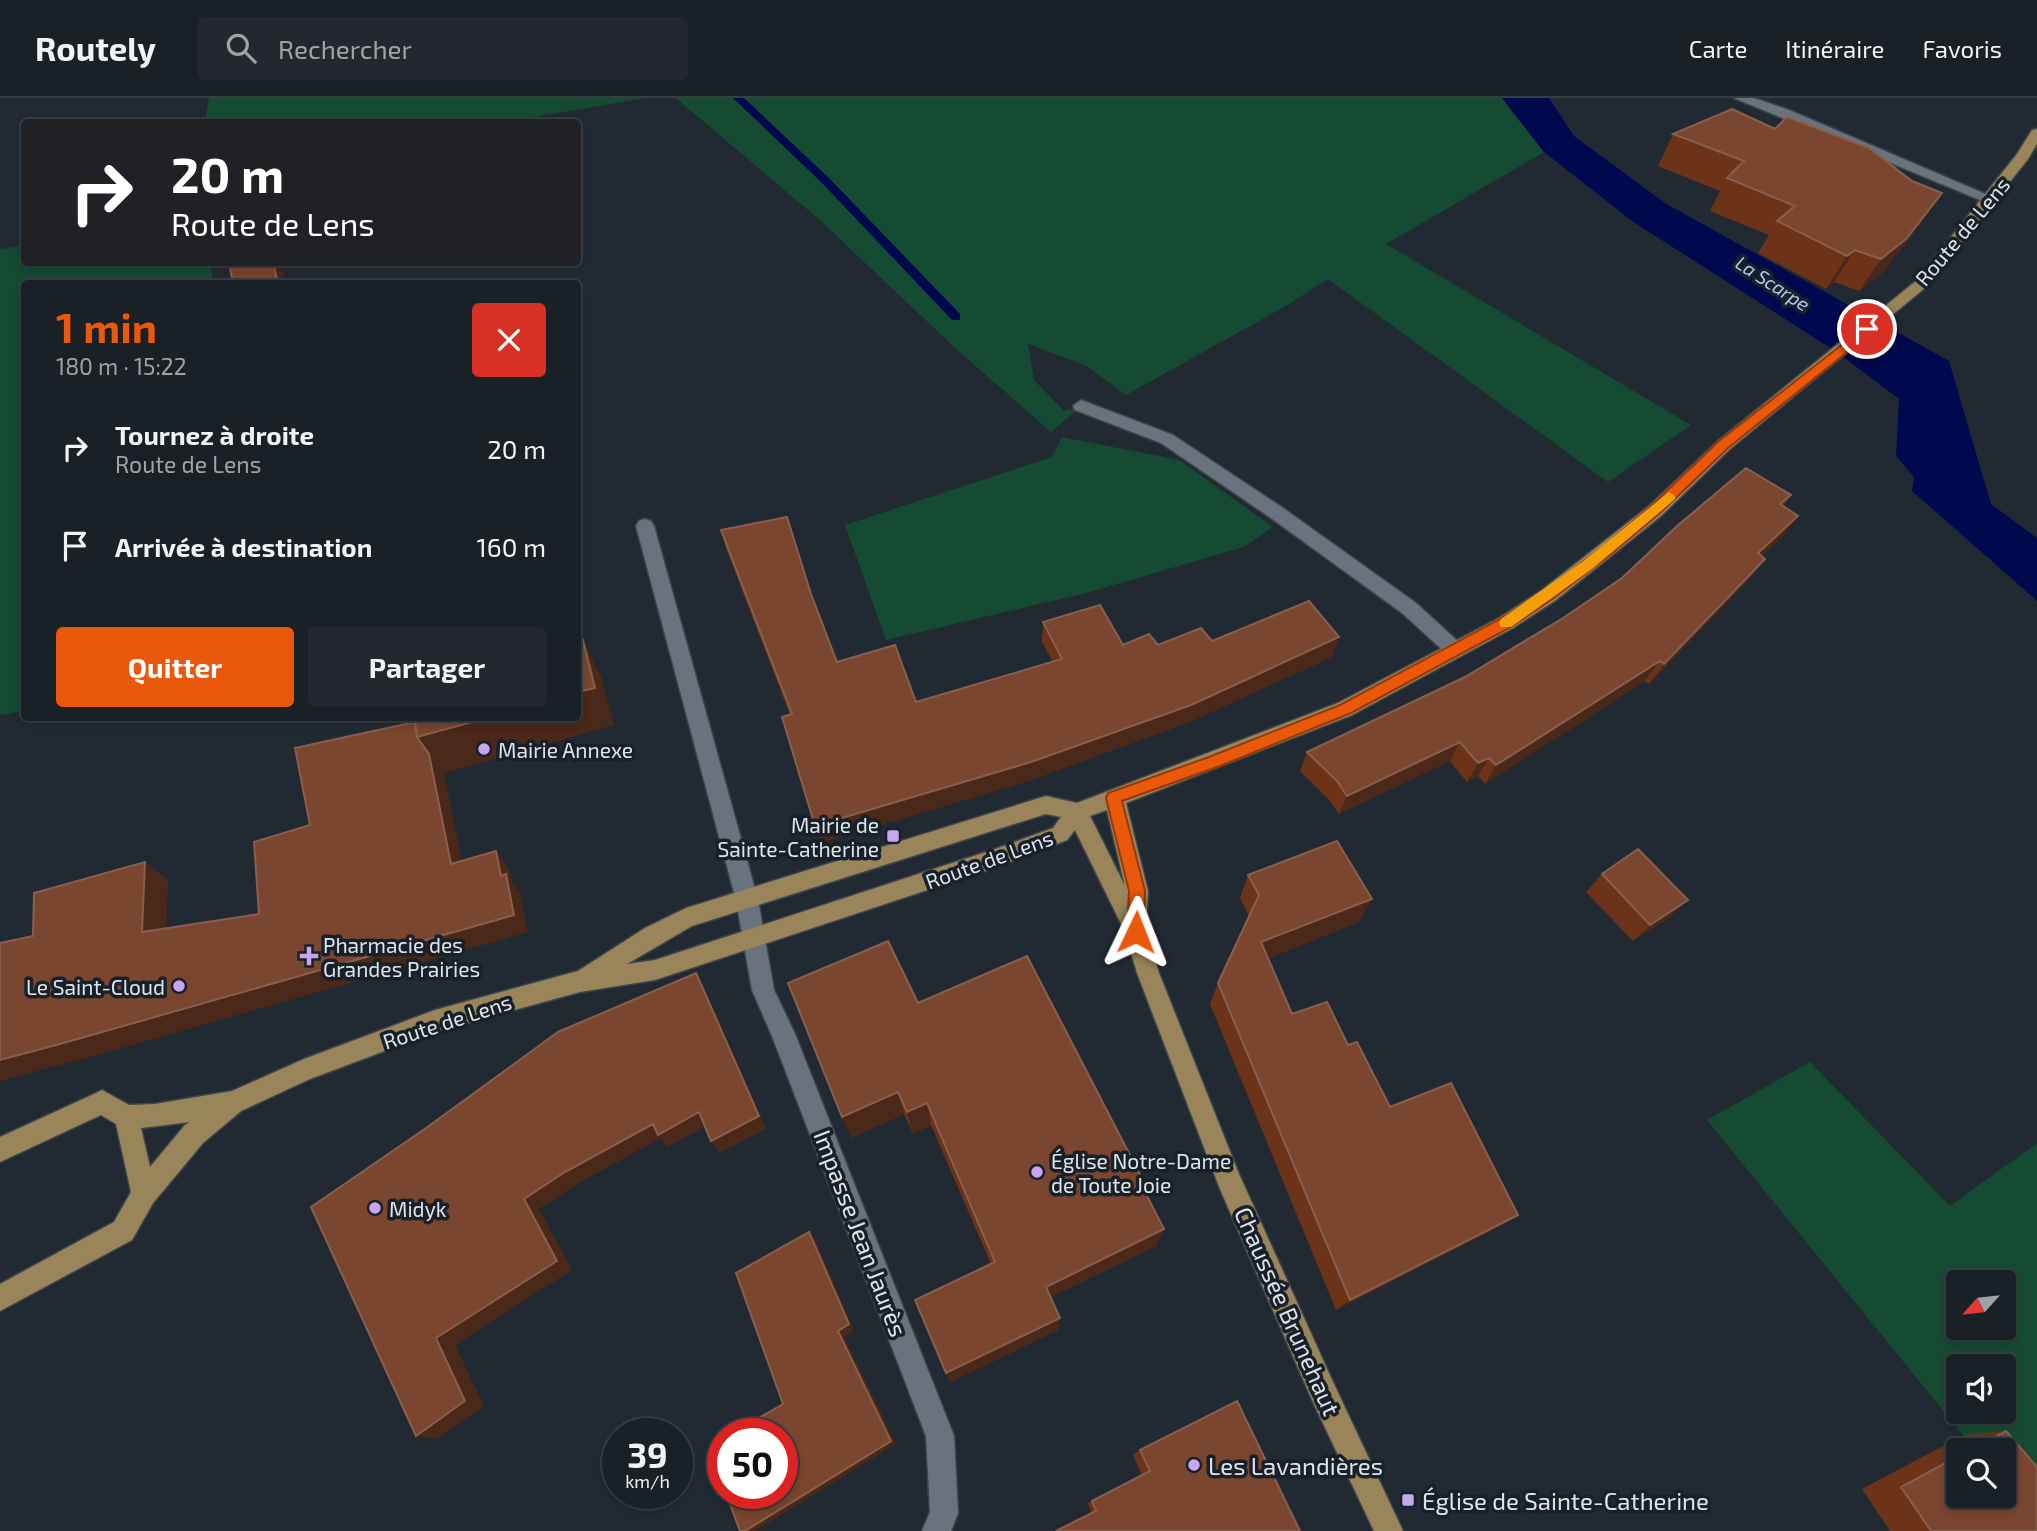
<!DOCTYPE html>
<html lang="fr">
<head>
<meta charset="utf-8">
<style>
	:root { --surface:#192026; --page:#22282e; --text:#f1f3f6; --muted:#9fa3a7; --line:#373e43; --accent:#ea580c }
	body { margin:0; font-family:"Exo 2",sans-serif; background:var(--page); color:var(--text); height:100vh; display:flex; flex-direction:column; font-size:26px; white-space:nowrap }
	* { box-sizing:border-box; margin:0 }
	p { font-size:23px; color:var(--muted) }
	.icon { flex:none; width:38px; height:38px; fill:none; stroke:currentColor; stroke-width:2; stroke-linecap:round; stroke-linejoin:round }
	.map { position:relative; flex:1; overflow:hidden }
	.details { position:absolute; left:21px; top:182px; width:560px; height:441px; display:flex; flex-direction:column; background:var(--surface); border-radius:7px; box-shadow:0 4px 10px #0003,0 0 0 2px var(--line) }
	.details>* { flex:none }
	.top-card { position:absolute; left:21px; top:21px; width:560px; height:147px; border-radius:7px; box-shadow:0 4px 10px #0003,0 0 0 2px var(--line); background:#202124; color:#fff; overflow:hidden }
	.needle { width:46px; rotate:243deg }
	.buttons { position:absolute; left:1946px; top:1172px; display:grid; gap:14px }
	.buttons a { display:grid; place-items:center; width:70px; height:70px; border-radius:7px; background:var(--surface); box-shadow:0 4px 10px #0003,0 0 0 2px var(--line); font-size:35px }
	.speed { position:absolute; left:602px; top:1320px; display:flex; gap:14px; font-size:35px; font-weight:700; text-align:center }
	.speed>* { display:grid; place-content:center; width:91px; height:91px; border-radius:50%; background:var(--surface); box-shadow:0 4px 10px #0003,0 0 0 2px var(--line); line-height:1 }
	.speed small { font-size:18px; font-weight:400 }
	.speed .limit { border:10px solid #d22; background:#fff; color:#111 }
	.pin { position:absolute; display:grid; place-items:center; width:60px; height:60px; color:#fff; margin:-30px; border:4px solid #fff; border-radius:50%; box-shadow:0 2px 7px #0007 }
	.me { position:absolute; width:77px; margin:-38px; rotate:2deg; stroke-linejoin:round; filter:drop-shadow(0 0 5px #0008) }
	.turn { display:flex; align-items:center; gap:24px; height:147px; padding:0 35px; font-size:32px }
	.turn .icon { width:91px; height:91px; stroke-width:2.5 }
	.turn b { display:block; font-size:49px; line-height:60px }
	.round { display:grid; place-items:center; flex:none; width:74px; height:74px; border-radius:7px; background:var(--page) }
	.headline { display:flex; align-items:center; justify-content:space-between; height:119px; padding:0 35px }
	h1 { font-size:42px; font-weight:700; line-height:52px; color:var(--accent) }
	.primary-button { display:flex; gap:14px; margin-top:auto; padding:14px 35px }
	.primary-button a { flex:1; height:80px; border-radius:7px; background:var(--accent); color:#fff; font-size:28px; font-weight:700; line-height:80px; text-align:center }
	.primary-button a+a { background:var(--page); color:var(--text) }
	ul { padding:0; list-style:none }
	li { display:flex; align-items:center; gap:21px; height:98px; padding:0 35px }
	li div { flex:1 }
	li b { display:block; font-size:26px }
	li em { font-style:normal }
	header { display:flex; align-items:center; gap:42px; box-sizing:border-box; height:98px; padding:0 35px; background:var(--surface); border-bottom:2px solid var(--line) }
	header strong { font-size:33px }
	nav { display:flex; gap:38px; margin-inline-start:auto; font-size:24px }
	.search { width:490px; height:63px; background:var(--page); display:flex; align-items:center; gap:18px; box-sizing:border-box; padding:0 24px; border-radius:7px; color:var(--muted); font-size:26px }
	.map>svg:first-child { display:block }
</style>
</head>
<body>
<header>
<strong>Routely</strong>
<div class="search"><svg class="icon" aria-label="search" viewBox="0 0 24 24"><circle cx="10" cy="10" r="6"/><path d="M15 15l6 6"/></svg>Rechercher</div>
<nav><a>Carte</a><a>Itinéraire</a><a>Favoris</a></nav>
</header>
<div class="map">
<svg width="2037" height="1433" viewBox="0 0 2037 1433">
	<rect width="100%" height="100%" fill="#212a33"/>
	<path fill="#154b32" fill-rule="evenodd" d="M209,0H645L505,24H205Z
		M676,0H1505L1509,10L1544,54L1386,146L1691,327L1608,384L1328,181L1284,209L1126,297L1087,268L1028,246L1034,282L1064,313L1081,308L1051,334L954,249L822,124Z
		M24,148V164L210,165L214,185L24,186V613L0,617V151Z
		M1062,339L1179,362L1273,429L1244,449L1086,495L886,542L845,427L1052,359Z
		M1810,964L1950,1108L2037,1045V1427L2004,1353H1976L1707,1022ZM1958,1185H2004V1230H1958ZM1958,1269H2004V1314H1958Z"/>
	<path fill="#00094e" d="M1502,0H1549L1574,38L1665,105L1949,263L1991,406L2037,440V503L1912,393L1914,379L1896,358L1899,301L1838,255L1632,123L1544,54Z"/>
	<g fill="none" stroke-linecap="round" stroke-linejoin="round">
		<path fill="#00094e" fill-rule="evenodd" d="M733,0H744L829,80L960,216V222H952L821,84Z"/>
		<g stroke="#3d454c" stroke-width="3">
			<path id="minor" d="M1734,0H1754L1789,12L1997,101L1995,104H1985Z
				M1081,302L1173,337L1283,410L1416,505L1462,547L1465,552L1462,557L1455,560L1448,557L1402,515L1271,420L1161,345L1075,312L1073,308Z
				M645,421L651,423L654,428L758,802L774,892L795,936L954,1338L958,1415L951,1433H922L930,1414L926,1338L772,938L752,892L736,802L636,428L639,423Z"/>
		</g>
		<g stroke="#3d454c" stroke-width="3">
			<path id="major" d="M2037,31V46L2028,61L1926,189L1730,351L1661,418L1556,502L1513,530L1352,617L1126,705L1148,793L1146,830L1159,875L1239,1076L1333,1284L1403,1433H1374L1313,1304L1220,1091L1137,875L1125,834L1075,732L1067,742L997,769L655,882L580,894L435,934L310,981L241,1013L203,1045L153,1105L132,1142L0,1213V1186L114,1124L131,1094L116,1026L101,1017L0,1064V1039L94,996L102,992L129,1007L155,1006L232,993L304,961L435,912L578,873L645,830L686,810L1046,698L1077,705L1338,605L1499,520L1542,492L1649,408L1718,343L1916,183L2017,56L2032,32ZM1107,712L1125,788L1090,718ZM1046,716L1061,719L1053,730L995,751L655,862L627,866L692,828ZM190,1024L185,1027L150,1069L141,1030Z"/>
		</g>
		<use href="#minor" fill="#68737d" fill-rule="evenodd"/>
		<use href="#major" fill="#9a8459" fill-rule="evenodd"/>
	</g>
	<path fill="#6d3319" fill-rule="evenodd" d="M1673,36L1920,127L1883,174L1859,193L1834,184L1826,191L1758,155L1769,137L1710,113L1720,93L1658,68Z
		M1791,397L1783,408L1782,439L1761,458L1765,461L1748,482L1649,586L1645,583L1485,686L1478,678L1467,684L1450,663L1339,716L1329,702L1300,673L1307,654L1465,579Z
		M721,432L811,496L837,564L916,604L1053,564L1042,544L1043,524L1123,547H1158L1212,543L1339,539L1332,559L1187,625L1031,682L820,745L782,619L790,617L727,453Z
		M1602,776L1670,819L1633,843L1586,794Z
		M1248,777L1359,824L1268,860L1292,916L1348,947L1390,1009L1497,1130L1336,1212L1210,906L1218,885L1249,818L1240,800Z
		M918,905L1147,1090L1145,1096L1164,1131L1156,1148L1051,1199L1058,1232L950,1284L991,1166L931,1027L913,1035L904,1016L851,1040Z
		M2006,1333L2037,1433H1890L1862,1391L1964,1337ZM1958,1353H2004L1958,1398Z
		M1140,1352L1300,1433H1054L1091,1414L1088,1405L1142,1377L1133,1357Z"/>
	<path fill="#4a281a" d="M1942,95L1920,127L1883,174L1859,193L1881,161Z
		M1855,152L1834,184L1826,191L1847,158Z
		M273,164H277L283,175L286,186H278Z
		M1798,418L1782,439L1742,477L1758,455Z
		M1765,461L1748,482L1649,586L1664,566Z
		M1339,539L1332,559L1187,625L1031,682L820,745L815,728Z
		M583,542L602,581L614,627L444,675L466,784L451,766L417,639L487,620H578V594Z
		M1660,563L1645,583L1485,686L1496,667Z
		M1460,644L1450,663L1339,716L1347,698Z
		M1489,660L1478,678L1467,684L1478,665Z
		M496,753L509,771L512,784L520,794L528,834L87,960L0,983V962L501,778Z
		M145,764L168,782L166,850L142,834Z
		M1372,801L1359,824L1252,866L1261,844Z
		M1688,802L1670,819L1633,843L1650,827Z
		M696,875L705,891L766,1031L720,1055L711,1043Z
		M898,994L904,1016L851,1040L842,1019Z
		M927,1005L931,1027L913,1035L907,1014Z
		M699,1014L708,1027L668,1049L661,1040L579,1085L539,1111L572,1172L455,1247L484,1308L437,1341L416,1338L436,1240L524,1101L565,1074L653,1026Z
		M1518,1117L1497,1130L1336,1212L1350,1202Z
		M1164,1131L1156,1148L1045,1202L1046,1189Z
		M809,1134L816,1143L854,1233L844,1239L896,1346L755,1433H745L838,1233Z
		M1060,1220L1058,1232L950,1284L946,1275Z"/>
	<path fill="#7a462f" stroke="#895f4c" stroke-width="2" d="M1732,11L1775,31L1787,19L1869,50L1912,83L1942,95L1906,141L1881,161L1855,152L1847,158L1777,123L1795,108L1727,80L1744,63L1673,36Z
		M229,164H273L278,186H233Z
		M1746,370L1791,397L1780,406L1798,418L1758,455L1765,461L1664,566L1660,563L1496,667L1489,660L1478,665L1460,644L1347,698L1337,683L1307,654L1465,579L1563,520L1622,480L1677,428Z
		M787,419L811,496L837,564L895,547L916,604L1062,561L1043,524L1100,507L1123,547L1149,536L1158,547L1201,530L1212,543L1309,503L1339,539L1191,607L1031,664L815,728L782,619L792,616L721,432Z
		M583,542L595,590L578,594V544Z
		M414,620H487L417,639Z
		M415,624L417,639L429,656L451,766L496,753L501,778L506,776L514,817L60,946L0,962V845L33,838L34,795L145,764L142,834L259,816L254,744L310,727L295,650Z
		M1337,743L1372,801L1261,844L1292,916L1327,904L1348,947L1357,944L1390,1009L1451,985L1518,1117L1350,1202L1218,885L1259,797L1248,777Z
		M1638,751L1688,802L1650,827L1602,776Z
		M888,843L918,905L1027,858L1147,1090L1144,1092L1164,1131L1046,1189L1060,1220L946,1275L915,1202L995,1164L927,1005L907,1014L898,994L842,1019L788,885Z
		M696,875L759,1018L711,1043L699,1014L658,1037L653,1026L565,1074L524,1101L557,1163L436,1240L465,1303L416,1338L311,1109L426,1030L558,934Z
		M809,1134L849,1226L838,1233L891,1343L745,1433H740L726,1395H782V1335H733L783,1306L736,1175Z
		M1237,1303L1300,1433H1056L1096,1413L1092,1403L1150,1373L1140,1352Z
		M2006,1333L2037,1369V1433H1931L1901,1389L1958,1358V1398H2004V1353H1969Z
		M723,1342V1387L709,1350Z"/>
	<path fill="#ea580c" stroke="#983908" stroke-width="2" d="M1867,227L1873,231L1872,234L1728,350L1659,416L1610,457L1554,500L1511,529L1351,615L1220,668L1122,703L1145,793L1144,834L1142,839L1136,841L1130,839L1127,834L1129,793L1106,700L1108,695L1209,659L1340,607L1500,521L1544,493L1601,450L1650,409L1719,343Z"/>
	<path fill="#f59e0b" d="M1669,394L1676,399L1674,402L1592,471L1511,529H1501L1499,525L1501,521L1582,464Z"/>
	<g fill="#c8a6ef" stroke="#182129" stroke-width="2.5">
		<circle cx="484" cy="651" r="7"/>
		<rect x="886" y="731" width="14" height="14" rx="3.5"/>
		<path d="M305.5 847.5h7v7h7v7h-7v7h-7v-7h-7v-7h7z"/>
		<circle cx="179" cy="888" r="7"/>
		<circle cx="1037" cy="1074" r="7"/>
		<circle cx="375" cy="1110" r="7"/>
		<circle cx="1194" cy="1367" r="7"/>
		<rect x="1401" y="1395" width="14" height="14" rx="3.5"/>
	</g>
	<g text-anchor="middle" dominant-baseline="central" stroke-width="7" stroke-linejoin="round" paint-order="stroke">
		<g font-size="19" font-style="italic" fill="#b4c8f1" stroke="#182129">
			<text transform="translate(1773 185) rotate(33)">La Scarpe</text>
		</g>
		<g font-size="21" fill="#dee4e9" stroke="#182129">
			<text transform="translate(1962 133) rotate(-50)">Route de Lens</text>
			<text transform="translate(989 761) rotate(-20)">Route de Lens</text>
			<text transform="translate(447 923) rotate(-18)">Route de Lens</text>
		</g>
		<g font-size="21" fill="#dee4e9" stroke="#182129" text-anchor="start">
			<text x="498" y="651">Mairie Annexe</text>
			<text x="879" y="726" text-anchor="end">Mairie de<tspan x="879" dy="24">Sainte-Catherine</tspan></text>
			<text x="323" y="846">Pharmacie des<tspan x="323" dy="24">Grandes Prairies</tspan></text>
			<text x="165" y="888" text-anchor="end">Le Saint-Cloud</text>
			<text x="1051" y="1062">Église Notre-Dame<tspan x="1051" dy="24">de Toute Joie</tspan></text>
			<text x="389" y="1110">Midyk</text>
		</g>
		<g font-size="24" fill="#dee4e9" stroke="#182129">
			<text transform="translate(861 1135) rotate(69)">Impasse Jean Jaurès</text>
			<text transform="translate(1288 1213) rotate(66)">Chaussée Brunehaut</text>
		</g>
		<g font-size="24" fill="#dee4e9" stroke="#182129" text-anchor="start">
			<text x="1208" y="1367">Les Lavandières</text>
			<text x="1422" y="1402">Église de Sainte-Catherine</text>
		</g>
	</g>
</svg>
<div class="buttons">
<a><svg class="needle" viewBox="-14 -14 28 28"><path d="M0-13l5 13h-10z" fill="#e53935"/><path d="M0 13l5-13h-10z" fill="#9fa3a7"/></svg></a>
<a><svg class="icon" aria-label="sound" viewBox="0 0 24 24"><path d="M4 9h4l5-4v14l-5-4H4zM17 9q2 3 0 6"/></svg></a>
<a><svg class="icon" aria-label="search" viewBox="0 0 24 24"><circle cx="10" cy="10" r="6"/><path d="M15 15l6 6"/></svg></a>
</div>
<div class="speed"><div>39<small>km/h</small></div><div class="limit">50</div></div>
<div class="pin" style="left:1867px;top:231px;background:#d93025"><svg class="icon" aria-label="arrive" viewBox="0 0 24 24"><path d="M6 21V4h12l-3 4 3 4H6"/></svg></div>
<svg class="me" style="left:1136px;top:834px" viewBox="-20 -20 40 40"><path d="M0-17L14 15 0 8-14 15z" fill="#ea580c" stroke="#fff" stroke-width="4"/></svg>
<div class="top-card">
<div class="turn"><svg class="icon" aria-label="right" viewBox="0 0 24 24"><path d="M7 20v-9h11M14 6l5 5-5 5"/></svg><div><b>20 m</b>Route de Lens</div></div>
</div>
<section class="details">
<div class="headline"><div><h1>1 min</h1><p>180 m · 15:22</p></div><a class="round" style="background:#d93025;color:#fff"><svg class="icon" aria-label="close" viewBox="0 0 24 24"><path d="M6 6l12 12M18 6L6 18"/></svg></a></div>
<ul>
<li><svg class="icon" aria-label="right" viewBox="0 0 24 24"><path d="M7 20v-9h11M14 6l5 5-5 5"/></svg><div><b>Tournez à droite</b><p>Route de Lens</p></div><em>20 m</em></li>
<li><svg class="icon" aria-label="arrive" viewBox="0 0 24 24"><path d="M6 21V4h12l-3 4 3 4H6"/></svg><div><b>Arrivée à destination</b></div><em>160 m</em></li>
</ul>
<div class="primary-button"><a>Quitter</a><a>Partager</a></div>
</section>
</div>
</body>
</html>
